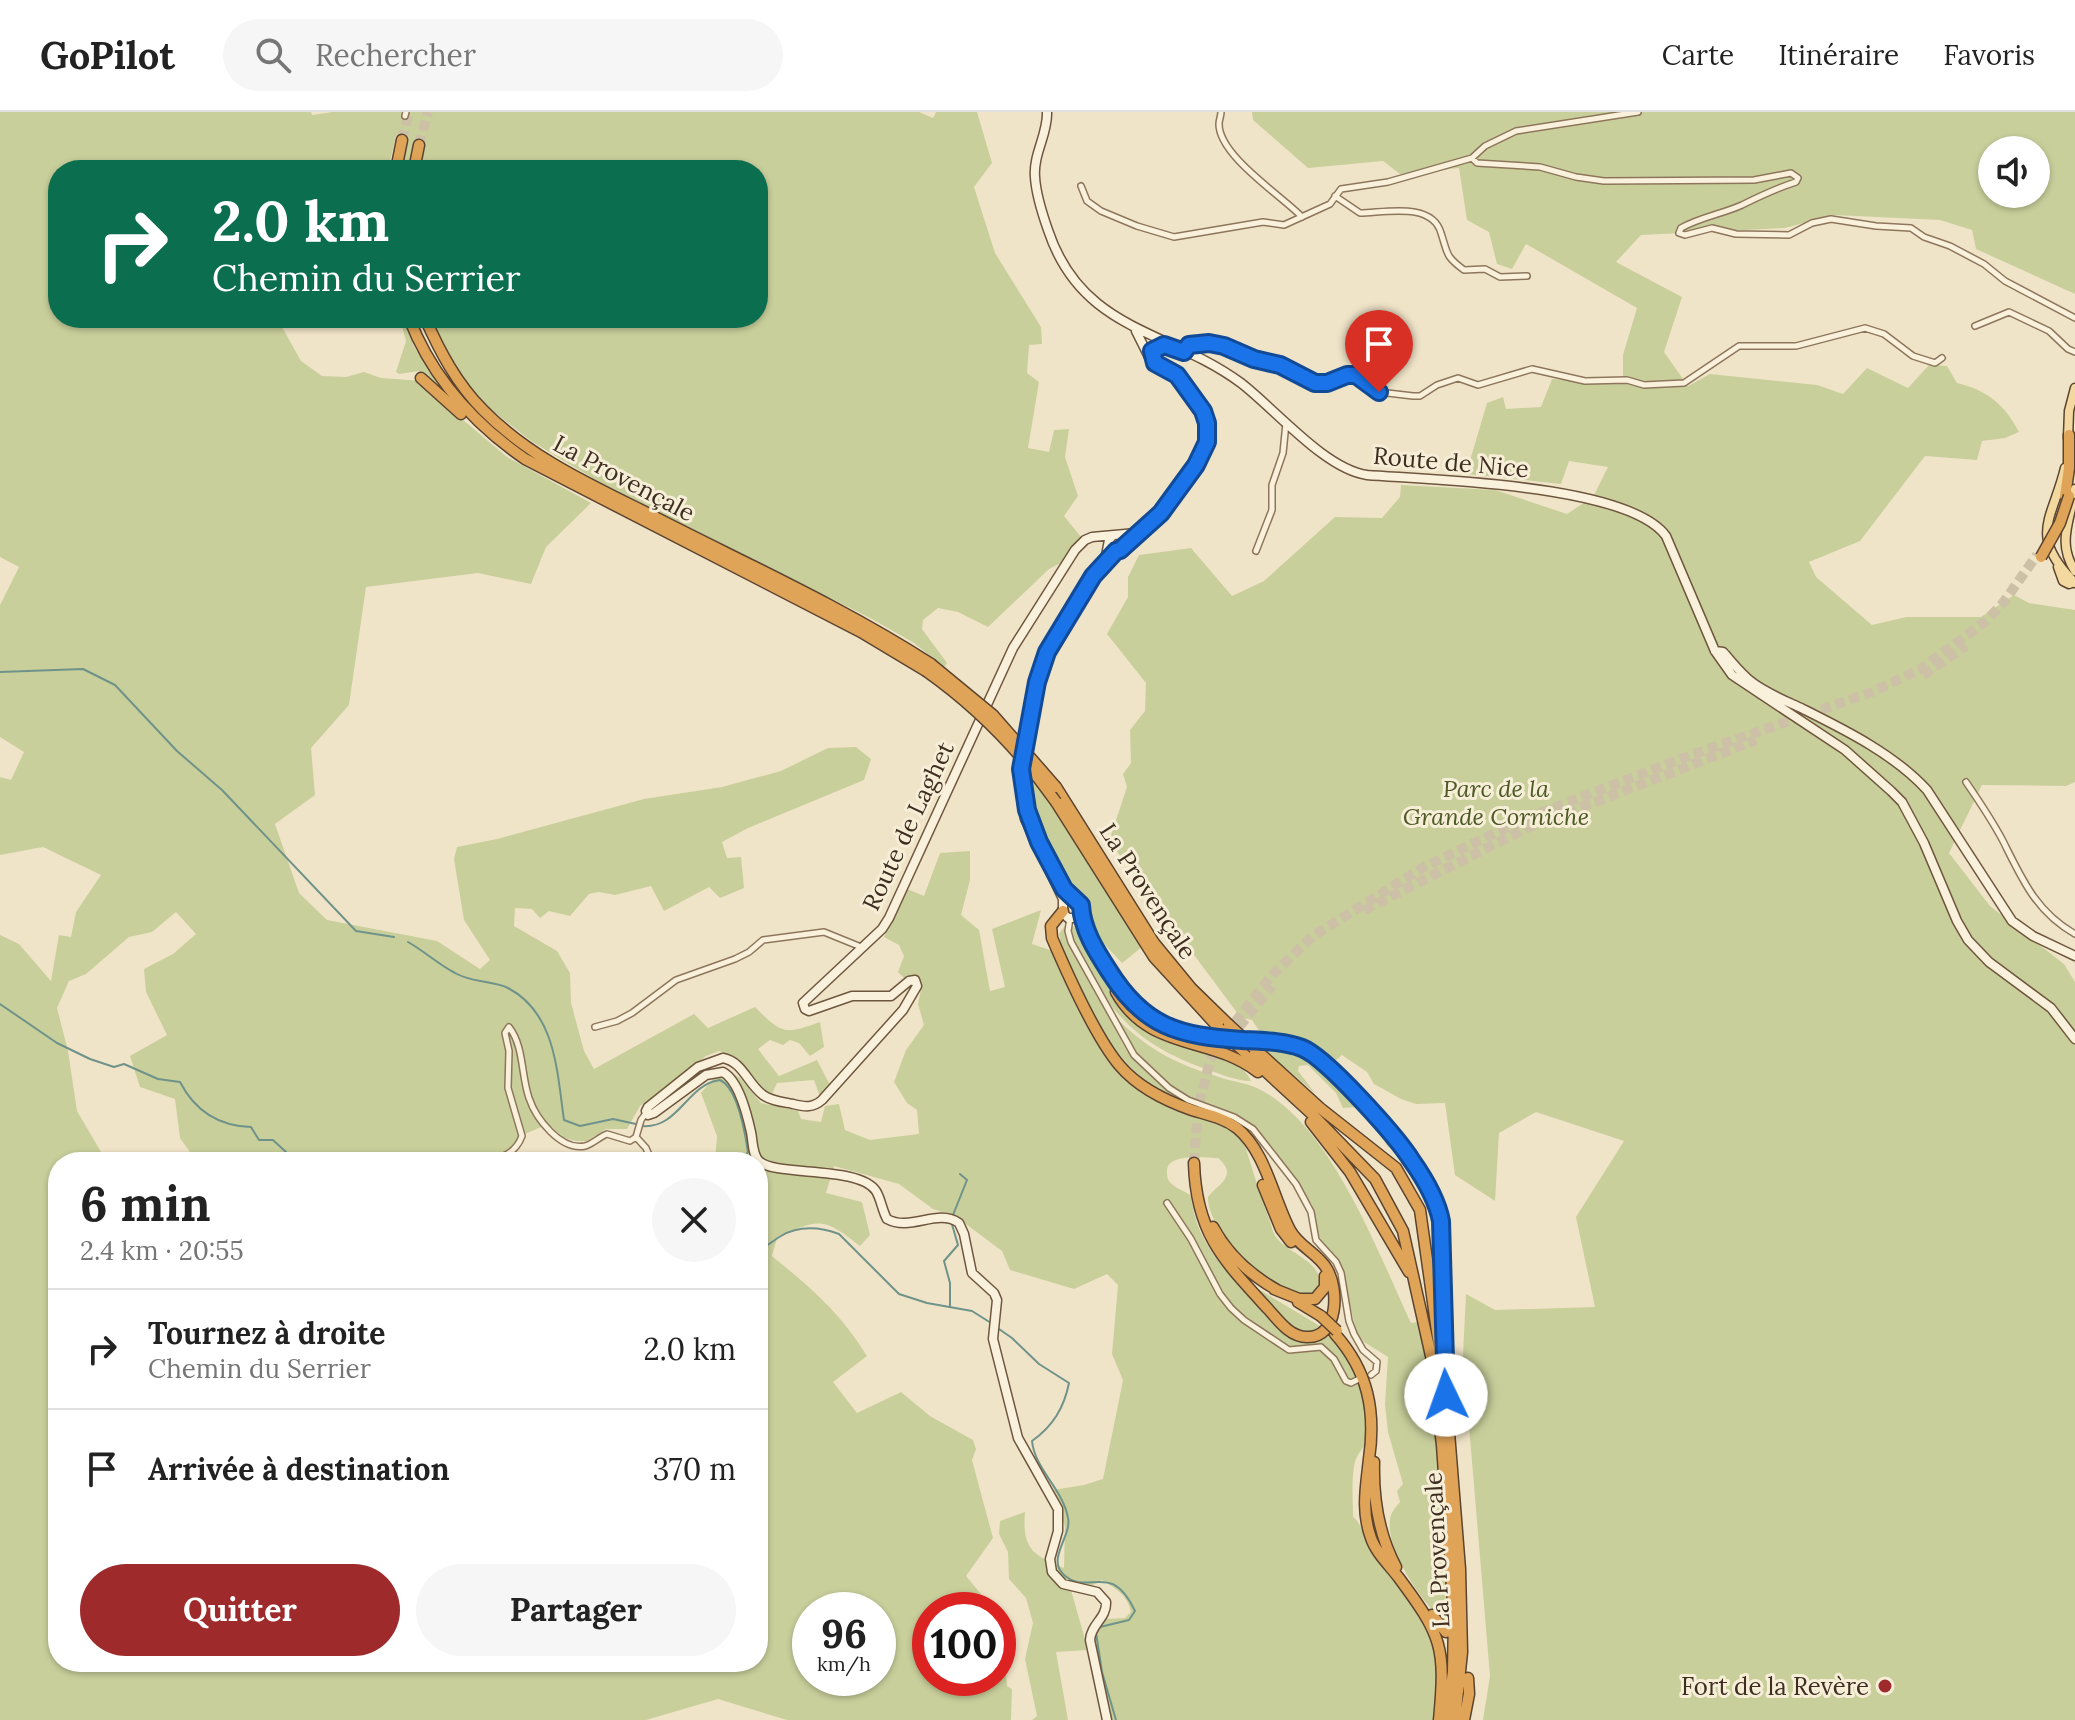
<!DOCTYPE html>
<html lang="fr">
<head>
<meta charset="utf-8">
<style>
	:root { --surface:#fff; --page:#f6f6f6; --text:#222; --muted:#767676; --line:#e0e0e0; --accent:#9e2a2b }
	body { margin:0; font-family:Lora,serif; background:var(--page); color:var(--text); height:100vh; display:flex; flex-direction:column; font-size:30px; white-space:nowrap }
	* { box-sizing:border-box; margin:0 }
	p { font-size:26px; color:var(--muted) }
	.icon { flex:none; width:44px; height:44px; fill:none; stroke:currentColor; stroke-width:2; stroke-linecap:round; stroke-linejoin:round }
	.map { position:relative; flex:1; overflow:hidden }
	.panel { position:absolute; left:48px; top:1040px; width:720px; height:520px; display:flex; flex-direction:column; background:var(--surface); border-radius:32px; box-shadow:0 2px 6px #0004 }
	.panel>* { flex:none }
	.hud { position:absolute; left:48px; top:48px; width:720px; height:168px; border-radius:32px; box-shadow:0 2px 6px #0004; background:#0b6e4f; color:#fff; overflow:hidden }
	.tools { position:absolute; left:1978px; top:24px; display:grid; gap:16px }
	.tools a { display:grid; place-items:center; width:72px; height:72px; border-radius:50%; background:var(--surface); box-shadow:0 2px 6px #0004; font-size:40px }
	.speed { position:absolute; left:792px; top:1480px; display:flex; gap:16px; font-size:40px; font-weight:700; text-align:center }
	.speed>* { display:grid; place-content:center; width:104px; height:104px; border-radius:50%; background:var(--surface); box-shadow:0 2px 6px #0004; line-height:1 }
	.speed small { font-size:20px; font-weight:400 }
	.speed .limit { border:12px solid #d22; background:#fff; color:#111 }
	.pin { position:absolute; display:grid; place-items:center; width:68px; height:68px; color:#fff; margin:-82px -34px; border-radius:50% 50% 50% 0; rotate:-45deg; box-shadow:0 0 8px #0007 }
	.pin .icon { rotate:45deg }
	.me { position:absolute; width:88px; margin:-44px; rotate:357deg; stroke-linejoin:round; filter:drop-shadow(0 0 6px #0008) }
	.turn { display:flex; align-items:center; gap:28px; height:168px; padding:0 32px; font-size:36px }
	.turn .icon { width:104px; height:104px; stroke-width:2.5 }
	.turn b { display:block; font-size:56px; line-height:68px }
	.round { display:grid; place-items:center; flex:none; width:84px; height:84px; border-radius:42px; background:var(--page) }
	.summary { display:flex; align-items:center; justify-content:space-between; height:136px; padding:0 32px }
	h1 { font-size:48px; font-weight:700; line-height:60px }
	.cta { display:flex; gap:16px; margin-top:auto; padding:16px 32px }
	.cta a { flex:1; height:92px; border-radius:48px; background:var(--accent); color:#fff; font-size:32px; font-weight:700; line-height:92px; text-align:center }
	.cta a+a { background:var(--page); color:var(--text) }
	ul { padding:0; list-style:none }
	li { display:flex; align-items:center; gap:24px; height:120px; padding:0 32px; border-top:2px solid var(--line) }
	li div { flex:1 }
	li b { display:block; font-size:30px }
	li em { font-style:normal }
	header { display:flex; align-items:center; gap:48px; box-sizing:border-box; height:112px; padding:0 40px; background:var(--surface); border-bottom:2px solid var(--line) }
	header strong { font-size:38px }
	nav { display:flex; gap:44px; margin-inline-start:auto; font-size:28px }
	.search { width:560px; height:72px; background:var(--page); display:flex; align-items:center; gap:20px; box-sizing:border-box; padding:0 28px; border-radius:44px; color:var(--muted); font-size:30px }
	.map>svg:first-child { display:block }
</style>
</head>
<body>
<header>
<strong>GoPilot</strong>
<div class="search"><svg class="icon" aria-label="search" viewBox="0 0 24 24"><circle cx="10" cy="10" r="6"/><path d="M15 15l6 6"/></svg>Rechercher</div>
<nav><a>Carte</a><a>Itinéraire</a><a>Favoris</a></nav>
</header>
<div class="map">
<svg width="2075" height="1608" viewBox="0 0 2075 1608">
	<rect width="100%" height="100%" fill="#f0e4c8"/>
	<path fill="#c9cf9b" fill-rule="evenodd" d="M0,0H311L312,3L332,0H919L933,6L936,0H977L992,51L974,75L995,141L1041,215L1042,232L1029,233L1027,261L1039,270L1028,336L1049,340L1054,318L1069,317L1065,345L1078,384L1064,404L1081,425L1061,451L1049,457L988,515L958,500L938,496L923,508L922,517L947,551L944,555L914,531L872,507L599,370L531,329L489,296L465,269L450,248L430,206H758V58H420L423,29L417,28L410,58H399L404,25L396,24L388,58H58V206H277L301,249L322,264L346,265L364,260L381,266L423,269L456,302L507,345L591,391L546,435L531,472L478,461L366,475L349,593L311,636L315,683L275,712L299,781L327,808L437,829L480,857L490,848L464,808L454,747L457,735L497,727L644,687L722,675L781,659L828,636L856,635L871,647L864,668L748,716L722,730L727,746L741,745L744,776L720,786L709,775L664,799L651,774L615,783L599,780L589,782L570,804L549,799L540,806L532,797L515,796L514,814L557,839L570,861L571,891L584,939L594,957L694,902L708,916L755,895C782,922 784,923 820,910L824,935L810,944L799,931L790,928L783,933L770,928L758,937L779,964L817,948L830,973L820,985L814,968L777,971L772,982L761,977L739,948L719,939L706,944L667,976L640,994L627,1017H606L587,1029H576L564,1026L548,1012L525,1022L512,1050H197L180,1026L175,987L140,975L130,944L167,923L146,880L144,857L173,842L196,822L176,800L152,820L129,825L86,862L69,869L57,896L68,939L77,999L107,1050H58V1550H758V1050H711L715,1048L717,1024L701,981L723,955L740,966L761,991L798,999L801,1007L821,1010L825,994L839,992L845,1018L870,1028L919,1022L917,998L907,991L894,970L906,938L924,913L918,892L922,872L918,863L904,866L898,860L904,844L899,833L884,825L907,777L924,784L940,741L970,739V768L961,803L979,818L990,879L1005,875L992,817L1041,798L1032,832L1053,839L1111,950L1176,996L1224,1014L1237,1024L1245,1034C1253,1059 1260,1083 1269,1107C1272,1113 1272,1120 1276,1125C1290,1144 1328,1150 1318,1179C1282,1200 1207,1122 1208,1085C1218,1072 1239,1064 1218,1046C1204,1046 1165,1040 1167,1061C1167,1067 1169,1070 1173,1073C1178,1077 1184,1079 1190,1083C1193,1093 1194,1104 1198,1114C1215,1157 1259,1191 1290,1224L1327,1221C1353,1250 1375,1288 1366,1328C1365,1336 1357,1341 1355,1350C1351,1365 1353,1389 1353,1405C1363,1412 1363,1427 1371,1437C1397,1471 1435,1507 1439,1552C1440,1570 1436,1590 1435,1608H1110L1095,1534V1517L1106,1507L1125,1506L1131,1500C1127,1482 1116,1477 1102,1468L1089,1475L1069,1471L1088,1538L1056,1540L1068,1608H1032L1037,1604L1025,1547L1033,1511L1026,1486L1009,1467L1008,1440L999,1422L1000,1409L1025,1400C1022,1436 1032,1443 1064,1456L1065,1415L1053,1378L1084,1373L1103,1367L1123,1268L1112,1242L1118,1173L1107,1162L1074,1177L1010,1158L1002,1139L955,1104L933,1097L899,1072L834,1054L826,1081L862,1090L870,1123L860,1134C823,1105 819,1106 777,1126L772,1144C812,1177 839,1199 867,1244L833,1270L857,1301L901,1280L930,1304L973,1328L976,1337L972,1348L993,1426L966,1464L985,1487L990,1498H930V1566H998V1516L1003,1524L1007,1574L1012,1577L1011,1608H787L718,1587L646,1608H0V823L19,832L51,869L59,823L71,825L76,800L101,763L43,735L0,743V665L11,668L24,640L0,625V493L19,455L0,445ZM810,1498H878V1566H810Z
		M1252,0H2075V182L1976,137L1972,118L1940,108L1834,103L1785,116L1641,123L1616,150L1682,185L1664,240L1688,274L1710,262L1817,273L1843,282L1867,256L1908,276L1929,253L1947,254L1957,271C1987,278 2005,293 2019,320L2005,326L1982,329L1977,348L1925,344L1860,429L1809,450L1816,465L1872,513L1906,505H1981L2014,483L2029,491L2075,498V670L2066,674L1982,673L1949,741L1990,794L2064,852L2075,870V1608H1483L1490,1564L1463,1242L1466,1182L1495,1198L1595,1195L1576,1105L1624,1029L1536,1000L1499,1021L1495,1089L1455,1063L1445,991L1416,992L1401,987L1374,972L1367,960L1342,943L1335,949C1306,927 1295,926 1260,920L1252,908L1241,906L1109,729L1127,675L1123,662L1131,651L1130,618L1145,599L1146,571L1107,522L1128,485V465L1139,443L1191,436L1232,484L1264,469L1335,405L1382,406L1400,385L1401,373L1495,378L1567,402L1593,385L1608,355L1569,349L1561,372L1466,362L1487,291L1503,285L1506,297L1541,295L1552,267L1623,272V243L1637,196L1526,132L1512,157L1497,152L1489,120L1467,108L1459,56L1400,62L1383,49L1308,56L1253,8ZM1992,38H2036V82H1992Z
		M400,206H403L414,235L448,287L419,259L399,262L396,260L406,229Z
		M1026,658L1051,690L1142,835L1122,851L1095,822L1085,788L1069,779L1054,751V742L1051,733L1042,728L1030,700Z
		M1067,811L1066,820L1070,834L1127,939L1164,976L1189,991C1112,964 1096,905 1062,837L1059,822Z
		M1071,812C1078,817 1083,828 1088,837C1104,864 1117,898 1143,917C1171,936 1239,937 1251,969C1237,969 1223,963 1209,958C1150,938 1118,912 1088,858C1080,843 1069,829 1071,812Z
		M1109,898C1141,933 1170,950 1216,964C1229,969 1244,970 1257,976C1330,1010 1378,1141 1411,1211L1418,1210C1440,1310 1441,1413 1451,1514C1426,1499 1385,1438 1390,1407C1391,1400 1396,1395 1400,1390L1397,1379L1403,1372L1388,1320L1385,1293L1388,1245L1364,1230L1357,1222L1339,1150L1320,1128L1312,1092L1254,1014C1234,999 1212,996 1190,986C1152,968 1130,932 1109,898Z
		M1255,930L1300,939L1326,955L1407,1047L1387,1034L1379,1020L1356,995L1343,996L1336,981L1308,953L1299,954L1298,959L1315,981Z
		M1247,1170L1323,1216L1307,1222L1292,1217Z"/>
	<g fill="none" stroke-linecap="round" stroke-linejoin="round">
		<path stroke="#6f938a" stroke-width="2" d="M0,560L83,557L115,573L177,639L222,678L356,819L394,825
			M408,830C424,839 438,852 455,861C472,871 495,869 508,876C556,901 557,960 564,1008L580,1014L613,1007L636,1012
			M0,892L57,931L90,947L114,955L124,952L158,967L180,970C195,999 219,1014 251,1015L259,1028H273L286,1040L288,1050
			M642,1014C679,1017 687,972 720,968C738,976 745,1020 748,1040L742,1050
			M953,1103L967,1068L960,1062
			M758,1138C767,1135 772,1129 781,1124C799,1113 821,1115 839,1122L899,1182L927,1191L972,1199L991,1211
			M950,1194V1171L944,1149L958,1133L951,1109
			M999,1217L1012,1226L1039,1252L1069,1271C1064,1296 1053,1314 1032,1329C1035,1358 1063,1377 1068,1406C1072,1424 1046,1447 1064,1463C1089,1485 1110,1447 1135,1499L1129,1508L1100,1515L1096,1521L1102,1560L1116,1608"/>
		<path stroke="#ccc0a6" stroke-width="10" stroke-dasharray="10 5" stroke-linecap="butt" d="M402,28L409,0
			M419,33L428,0
			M1923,563L1966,534
			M1364,798L1527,716L1756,628
			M1239,915L1272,874
			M1194,1051L1198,996L1210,949L1218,932L1272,863L1313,824L1424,755L1522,708L1683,646L1872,580L1921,557L1986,509L2003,491L2037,443"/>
		<g stroke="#8d765c" stroke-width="8">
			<path id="minor" d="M1221,0C1221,4 1219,8 1219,12C1219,44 1282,84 1302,105
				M405,4L406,0
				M1472,46L1477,51L1540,55L1576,65L1604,69L1754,68L1791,61L1798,66L1796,70C1777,76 1760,84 1742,93C1722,102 1701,105 1681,116L1679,121L1685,123L1712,116L1736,122L1789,123L1812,111L1831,107L1876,114L1911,116L1924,125L1950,134L1984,152L2005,169L2075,206
				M1081,74L1087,89L1101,99L1137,114L1174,125L1263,110L1284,113L1330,92L1341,77L1388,70L1472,46L1485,34L1516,19L1638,0
				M1335,84L1360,101C1383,101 1432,89 1441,121C1448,142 1445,144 1464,158L1485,157L1500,165L1527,164
				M1975,214L2009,200L2049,219L2068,237L2075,240
				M1185,239L1189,233L1209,231L1224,234L1254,247L1280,253L1315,271H1327L1347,263H1356L1379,280L1413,284H1420L1437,273L1458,266L1478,273L1532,257L1585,269L1627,268L1644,273L1684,271L1739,234H1796L1865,216L1884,222L1913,244L1935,251L1942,246
				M1256,439L1272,398V373L1283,341L1286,311
				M1966,670C1979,689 1992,708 2003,729C2022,767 2036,800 2075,822
				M1070,806L1068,819L1071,830L1134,943L1169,976L1188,988L1234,1005L1253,1017L1296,1072L1311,1100L1316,1128L1336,1150L1341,1161L1349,1209L1354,1222L1363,1238L1377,1250L1376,1259L1371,1263
				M595,915L617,909L632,901L676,868L735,847L749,840L763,828L824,820L861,835
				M636,1025L646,1036L652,1050
				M485,1050C502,1046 516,1041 522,1024L508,976L509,939L505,921L509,915C524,934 521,963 529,986C536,1007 561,1039 585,1034C593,1032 599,1025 607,1022L630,1029L636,1025L641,1008L646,1001
				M1167,1091L1191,1127L1220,1182L1231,1196L1244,1208L1289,1238L1321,1235L1334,1247L1346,1269L1351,1271L1359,1267"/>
		</g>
		<g stroke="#6f573f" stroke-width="11">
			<path id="secondary" d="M1047,0C1048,22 1033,42 1035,65C1036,83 1042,101 1048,118C1082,220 1168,217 1241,271C1276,298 1325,357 1367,363C1431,368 1628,372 1666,424L1715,539L1732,563L1845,638L1891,679L1902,690L1924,731L1957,809L1968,828L1989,850L2051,896L2075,927
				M1105,449L1109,428L1112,424
				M1715,539L1723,540C1733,551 1741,562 1753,571C1768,582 1786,589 1803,597C1845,618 1894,642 1927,678L2012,809L2033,824L2075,844
				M1021,657L1027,698L1039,730L1068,782L1081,793V800L1076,806H1068L1063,801V787L1025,707L1019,666L1037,570L1047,540L1089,469L1116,439L1120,438L1124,432L1161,401L1201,345L1208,324L1203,299L1187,276L1177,263L1149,245L1136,219
				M1107,1608L1090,1528C1091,1512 1107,1506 1106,1490L1097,1480L1063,1472L1052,1460L1050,1447L1058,1419V1397L1018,1326L993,1227L997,1188L994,1181L972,1161L964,1122L959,1111C937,1096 911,1120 887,1107C882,1098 881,1087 876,1079C859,1053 775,1065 759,1049C752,1042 753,1029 751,1020C747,1002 739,969 723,960L706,963L654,1001L648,1003L646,999L648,995L698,955L723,946C743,950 747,971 763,983C771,989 783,990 793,992C805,995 813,996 822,988L903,898L917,874L915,868L909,869L891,884H852L809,899L805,897L803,891L882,817L889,806L1013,536L1075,438L1085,428L1092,425L1136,421"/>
		</g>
		<g stroke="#5b4430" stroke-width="11">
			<path id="primary" d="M2068,326L2069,299L2075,276
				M2065,356C2053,407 2027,423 2075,471
				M2075,377C2071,407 2056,430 2075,459
				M2058,455L2063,469L2069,472L2074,470"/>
		</g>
		<g stroke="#5b4430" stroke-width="13">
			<path id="motorway" d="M396,58L402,28
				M414,58L419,33
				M409,206C432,266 473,311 525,347L861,520L926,559
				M425,206C440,240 457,272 483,298C529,345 589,372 647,401C742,450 841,494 931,552
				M421,266L461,302
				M2065,384L2069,356V323
				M1056,675L1154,831L1191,876L1229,913
				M1056,690L1154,845L1219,916
				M1063,799L1051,814L1052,826C1067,861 1096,926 1120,954C1139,976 1166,989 1192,998C1208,1003 1224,1006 1237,1016C1266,1040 1273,1086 1290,1118C1299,1135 1318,1141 1327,1157C1339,1177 1339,1226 1307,1225C1290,1225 1279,1209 1269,1198C1224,1149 1196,1122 1194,1051
				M1080,802C1085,823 1099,843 1110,862C1146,917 1183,924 1244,928C1265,929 1285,930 1304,937C1326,945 1339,966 1353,982C1387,1018 1437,1065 1442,1117L1444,1225
				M1116,880C1150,940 1210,923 1258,960
				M1236,932L1313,1003L1375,1067L1403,1119L1431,1244L1442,1333L1454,1505L1453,1560L1446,1608
				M1254,936L1320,996L1396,1056L1420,1098L1446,1283L1460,1457L1462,1540L1455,1608
				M1311,1010L1350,1060L1409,1160
				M1263,1073L1281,1117L1291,1130
				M1213,1115C1228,1143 1249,1162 1277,1178
				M1274,1177L1299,1187H1315L1325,1175V1164
				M1298,1190L1321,1204
				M1335,1222C1368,1259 1376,1299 1369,1347C1366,1375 1361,1399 1371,1426C1376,1441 1390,1454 1399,1466C1442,1524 1446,1535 1439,1608
				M1374,1350C1373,1386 1379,1423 1396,1455
				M1432,1503L1446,1520
				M1464,1608L1469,1582L1468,1566"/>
		</g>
		<use href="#minor" stroke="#faf1dc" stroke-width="5"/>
		<use href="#secondary" stroke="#faf1dc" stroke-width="8"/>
		<use href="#primary" stroke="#f3d9a0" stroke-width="8"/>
		<use href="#motorway" stroke="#e0a458" stroke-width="10"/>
		<g stroke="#5b4430" stroke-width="13" stroke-linecap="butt">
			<path id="motorway-bridge" d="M2041,445L2060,411L2069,384
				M931,552L993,603L1056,675
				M926,559C977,595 1020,639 1056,690
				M1229,913L1254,936
				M1219,916L1236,932
				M1321,1204L1337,1219"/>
		</g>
		<use href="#motorway-bridge" stroke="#e0a458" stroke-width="10"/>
	</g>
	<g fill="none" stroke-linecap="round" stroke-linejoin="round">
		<g stroke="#114b97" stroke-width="20">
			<path id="route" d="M1379,280L1356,263H1347L1327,271H1315L1280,253L1254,247L1224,234L1209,231L1189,233L1184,240L1164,233L1152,239L1155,251L1177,263L1203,299L1207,311V330L1196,353L1161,401L1120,438L1116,439L1093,464L1047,540L1037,570L1021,657L1027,698L1039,730L1064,777L1081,793C1082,817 1096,839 1109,859C1144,915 1179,924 1242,928C1262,929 1283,929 1302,936C1326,945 1397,1025 1412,1049C1424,1066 1437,1088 1441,1109L1446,1283"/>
		</g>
		<use href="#route" stroke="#1a73e8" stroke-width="14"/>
	</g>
	<circle fill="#9e2a2b" stroke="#f7eed8" stroke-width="3" cx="1885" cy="1574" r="8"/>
	<g text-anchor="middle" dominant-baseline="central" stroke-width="6" stroke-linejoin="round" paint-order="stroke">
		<g font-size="24" fill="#3d2e20" stroke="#f7eed8">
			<text transform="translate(1451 350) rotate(5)">Route de Nice</text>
			<text transform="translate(624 366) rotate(28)">La Provençale</text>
			<text transform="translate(908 714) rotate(-65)">Route de Laghet</text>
			<text transform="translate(1148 779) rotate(57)">La Provençale</text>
			<text transform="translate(1437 1438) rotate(-93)">La Provençale</text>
		</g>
		<g font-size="24" font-style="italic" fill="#4d5a26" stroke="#f7eed8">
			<text x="1496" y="676">Parc de la<tspan x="1496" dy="28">Grande Corniche</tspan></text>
		</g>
		<g font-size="24" fill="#3d2e20" stroke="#f7eed8" text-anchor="end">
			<text x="1869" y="1574">Fort de la Revère</text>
		</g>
	</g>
</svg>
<div class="tools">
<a><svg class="icon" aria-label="sound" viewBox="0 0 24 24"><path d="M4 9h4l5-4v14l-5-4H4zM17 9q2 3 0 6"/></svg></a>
</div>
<div class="speed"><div>96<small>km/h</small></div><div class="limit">100</div></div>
<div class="pin" style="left:1379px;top:280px;background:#d93025"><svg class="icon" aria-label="arrive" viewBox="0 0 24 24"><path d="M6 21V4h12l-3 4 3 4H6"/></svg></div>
<svg class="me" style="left:1446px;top:1283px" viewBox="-20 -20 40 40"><circle r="19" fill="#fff"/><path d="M0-13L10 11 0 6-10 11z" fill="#1a73e8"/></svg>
<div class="hud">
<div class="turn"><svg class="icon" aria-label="right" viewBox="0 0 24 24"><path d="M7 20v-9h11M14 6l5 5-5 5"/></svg><div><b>2.0 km</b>Chemin du Serrier</div></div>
</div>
<section class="panel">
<div class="summary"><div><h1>6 min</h1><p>2.4 km · 20:55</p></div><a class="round"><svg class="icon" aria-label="close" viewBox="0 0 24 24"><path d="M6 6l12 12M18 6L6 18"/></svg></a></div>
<ul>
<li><svg class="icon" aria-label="right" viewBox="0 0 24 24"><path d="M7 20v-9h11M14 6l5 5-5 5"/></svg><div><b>Tournez à droite</b><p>Chemin du Serrier</p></div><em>2.0 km</em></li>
<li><svg class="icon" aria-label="arrive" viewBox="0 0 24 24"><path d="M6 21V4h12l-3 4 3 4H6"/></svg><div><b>Arrivée à destination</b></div><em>370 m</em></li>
</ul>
<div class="cta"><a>Quitter</a><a>Partager</a></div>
</section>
</div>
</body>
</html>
